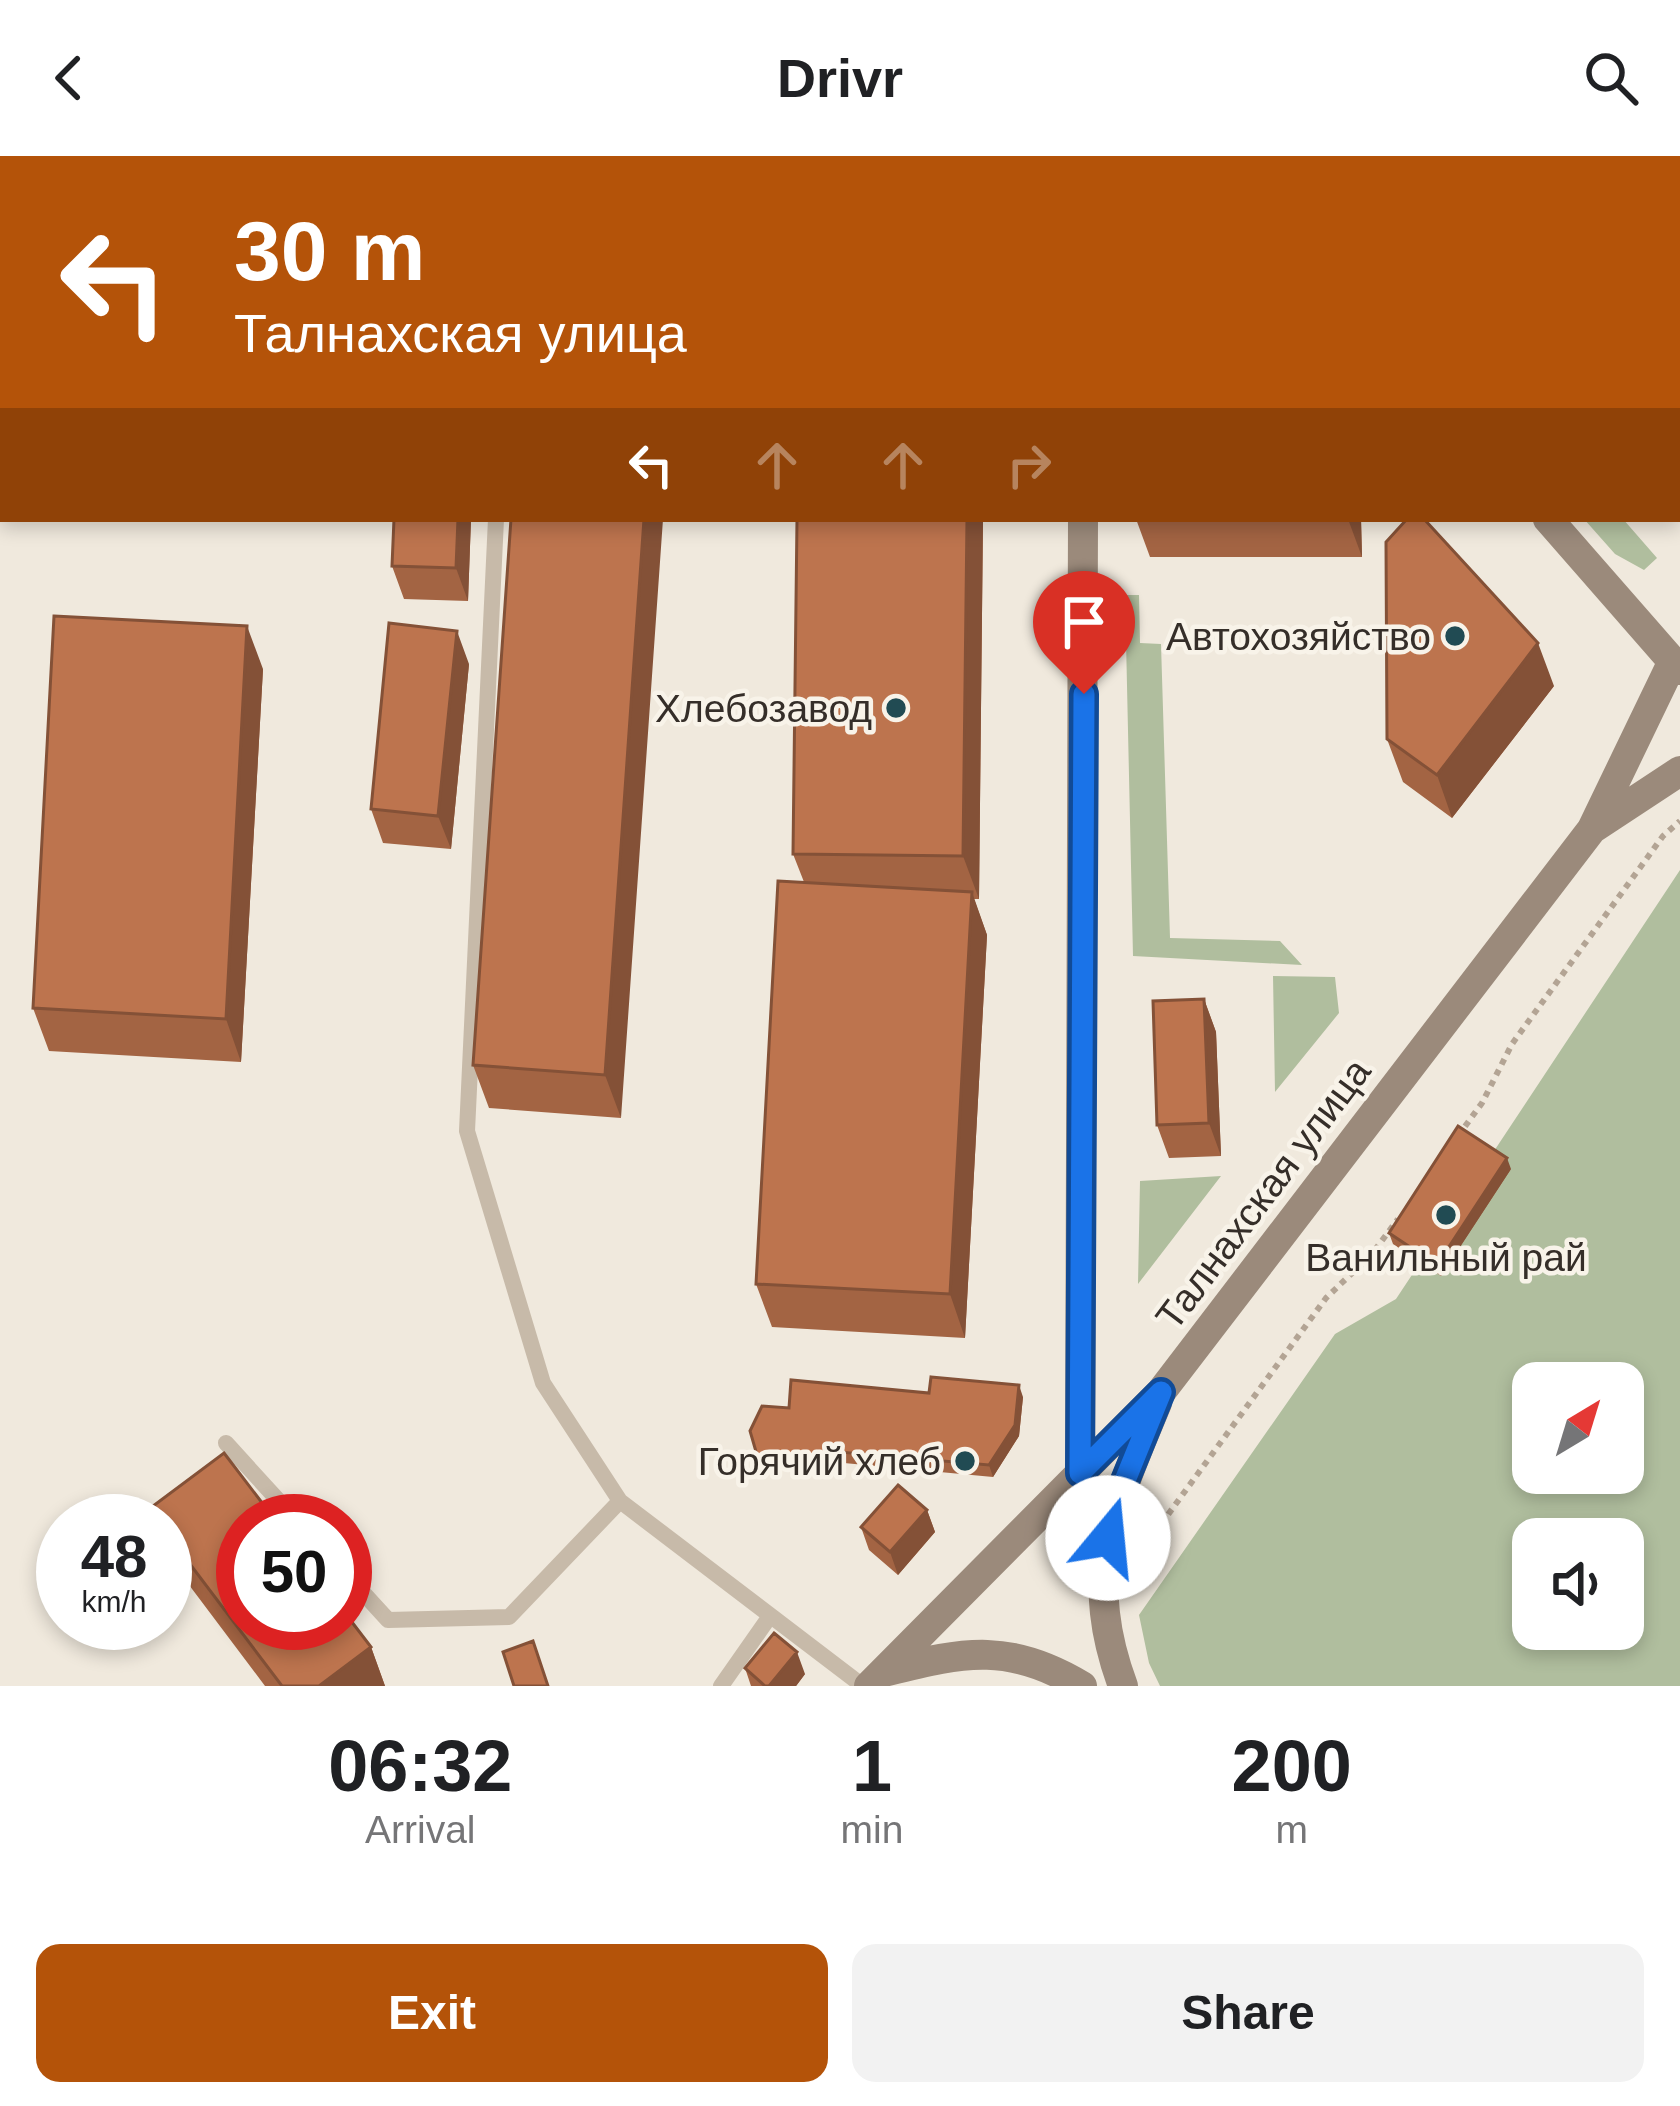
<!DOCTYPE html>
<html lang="en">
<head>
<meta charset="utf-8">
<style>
	:root { --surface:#fff; --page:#f2f2f2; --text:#202124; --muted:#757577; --accent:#b45309 }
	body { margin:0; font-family:Arial,sans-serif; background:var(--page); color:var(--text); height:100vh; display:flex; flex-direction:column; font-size:45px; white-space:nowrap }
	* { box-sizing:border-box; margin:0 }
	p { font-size:39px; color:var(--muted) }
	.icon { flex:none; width:66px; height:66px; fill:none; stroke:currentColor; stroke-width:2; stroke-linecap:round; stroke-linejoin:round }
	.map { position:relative; height:1530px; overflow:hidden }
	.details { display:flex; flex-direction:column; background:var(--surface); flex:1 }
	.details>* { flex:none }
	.hud { position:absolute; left:0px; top:0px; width:1680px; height:366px; box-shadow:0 6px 18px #0003; background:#b45309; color:#fff; overflow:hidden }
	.needle { width:78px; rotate:38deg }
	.tools { position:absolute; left:1512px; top:1206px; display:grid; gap:24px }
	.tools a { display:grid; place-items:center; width:132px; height:132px; border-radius:24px; background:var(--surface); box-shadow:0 6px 18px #0003; font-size:60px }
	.speed { position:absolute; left:36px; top:1338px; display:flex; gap:24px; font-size:60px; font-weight:700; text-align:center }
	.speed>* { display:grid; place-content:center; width:156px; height:156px; border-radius:50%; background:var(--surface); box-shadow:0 6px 18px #0003; line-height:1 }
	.speed small { font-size:30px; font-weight:400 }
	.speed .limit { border:18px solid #d22; background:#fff; color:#111 }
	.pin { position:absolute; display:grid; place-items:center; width:102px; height:102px; color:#fff; margin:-123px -51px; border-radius:50% 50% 50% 0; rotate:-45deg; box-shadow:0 0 12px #0007 }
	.pin .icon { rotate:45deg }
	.me { position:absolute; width:132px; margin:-66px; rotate:17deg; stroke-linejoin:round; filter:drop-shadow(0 0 9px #0008) }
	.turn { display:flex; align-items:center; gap:42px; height:252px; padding:0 36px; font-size:54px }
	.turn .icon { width:156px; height:156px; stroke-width:2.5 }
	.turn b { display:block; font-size:84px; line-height:102px }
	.lanes { display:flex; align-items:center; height:114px; padding:0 36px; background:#0003; justify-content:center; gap:60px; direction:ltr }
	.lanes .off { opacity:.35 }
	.eta { display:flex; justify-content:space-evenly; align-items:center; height:204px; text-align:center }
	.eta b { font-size:72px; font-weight:800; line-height:84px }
	.primary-button { display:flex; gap:24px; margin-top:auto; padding:24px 36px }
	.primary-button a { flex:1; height:138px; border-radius:24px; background:var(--accent); color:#fff; font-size:48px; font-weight:800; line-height:138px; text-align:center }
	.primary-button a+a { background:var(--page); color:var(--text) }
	header { display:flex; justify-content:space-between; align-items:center; height:156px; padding:0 36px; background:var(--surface); font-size:54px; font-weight:800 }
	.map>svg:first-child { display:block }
</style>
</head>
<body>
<header><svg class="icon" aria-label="back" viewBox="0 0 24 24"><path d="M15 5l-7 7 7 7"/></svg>Drivr<svg class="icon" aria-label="search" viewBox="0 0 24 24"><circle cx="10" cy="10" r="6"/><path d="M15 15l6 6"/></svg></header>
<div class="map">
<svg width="1680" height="1530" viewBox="0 0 1680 1530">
	<rect width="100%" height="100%" fill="#f0e9dd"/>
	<path fill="#b0be9e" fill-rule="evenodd" d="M1584,363H1623L1657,402L1644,414L1615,398Z
		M1125,439H1139L1140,487L1161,488L1170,782L1280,785L1302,809L1133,800Z
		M1680,714V1530H1160L1149,1507L1139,1459L1335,1178L1396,1143ZM1533,1227H1623V1317H1533ZM1533,1383H1623V1473H1533Z
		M1273,820L1335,821L1339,857L1275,936Z
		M1221,1020L1138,1128L1140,1025Z"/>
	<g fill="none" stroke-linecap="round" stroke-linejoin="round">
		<path stroke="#b3a494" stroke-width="6" stroke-dasharray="6 6" stroke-linecap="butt" d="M1458,980L1482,947L1512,888L1663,680L1680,665
			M1140,1397L1326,1142L1372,1098L1398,1063"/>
		<path stroke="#c7baa9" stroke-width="16" d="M1489,0L1492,3
			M355,3L357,0
			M0,123L3,121
			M496,363L467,975L543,1227L620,1345L863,1530
			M226,1287L297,1365
			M345,1417L388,1464L509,1461L620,1345
			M721,1530L770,1460"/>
		<path stroke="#9b8a7b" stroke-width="30" d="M1073,0V3
			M1233,0L1236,3
			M1157,3L1161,0
			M1548,363L1680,514
			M1592,673L1680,615
			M1080,1317L1083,363
			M888,1515C965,1495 1011,1487 1082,1530
			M869,1530L1161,1236L1592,673L1673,505
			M1123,1530C1081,1417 1114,1351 1157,1247"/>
	</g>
	<path fill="#a36443" d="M1657,0H1680V35L1677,31V3H1658Z
		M394,363H471L468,445L404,443L392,410Z
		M511,363L621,962L489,952L473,909Z
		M797,363H983L979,743H974L987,779L965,1182L772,1171L756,1128L804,726L793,698Z
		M1136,363H1361L1362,401H1150Z
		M469,508L451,693L383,687L371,653Z
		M263,513L241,906L49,895L33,852Z
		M1554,530L1452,662L1403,626L1387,583Z
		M1204,843L1216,876L1221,1000L1169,1002L1157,969Z
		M1511,1013L1441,1120L1393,1088L1389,1077Z
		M929,1237L1023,1241L1019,1280L993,1321L844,1307L843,1317L762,1310L750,1275L789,1252Z
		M149,1353L371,1491L385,1530H265L165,1397V1365H153Z
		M927,1354L935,1376L898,1419L869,1394L861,1371Z
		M745,1512L805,1518L796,1530H751Z"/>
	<path fill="#845137" d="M163,0H235L232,3H164Z
		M1677,223L1680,231V318L1677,321Z
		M3,243V287L0,290V245Z
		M458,363H471L468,445L456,412Z
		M644,363H663L621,962L605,919Z
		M967,363H983L979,743L963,700Z
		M1348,363H1361L1362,401Z
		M247,470L263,513L241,906L226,863Z
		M457,475L469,508L451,693L438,660Z
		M1538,487L1554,530L1452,662L1437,619Z
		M972,736L987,779L965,1182L950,1138Z
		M1204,843L1216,876L1221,1000L1209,967Z
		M1507,1002L1511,1013L1441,1120L1437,1109Z
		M1019,1229L1023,1241L1019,1280L993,1321L989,1309Z
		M927,1354L935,1376L898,1419L890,1396Z
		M371,1491L385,1530H319Z
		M797,1496L805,1518L796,1530H769Z"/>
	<path fill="#bd744e" stroke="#845137" stroke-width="3" d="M37,0H169L172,3H33Z
		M1397,0H1481L1483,3H1400Z
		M3,179V243L0,245V181Z
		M394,363H458L456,412L392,410Z
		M511,363H644L605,919L473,909Z
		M797,363H967L963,700L793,698Z
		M1407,363H1424L1538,487L1437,619L1387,583L1386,386Z
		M54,460L247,470L226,863L33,852Z
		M389,467L457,475L438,660L371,653Z
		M778,725L972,736L950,1138L756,1128Z
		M1204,843L1209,967L1157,969L1153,845Z
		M1458,970L1507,1002L1437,1109L1389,1077Z
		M931,1221L1019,1229L1015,1269L989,1309L840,1296L839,1306L757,1299L750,1275L762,1250L789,1252L791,1224L929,1237Z
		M224,1297L276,1365H243V1467H345V1457L371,1491L319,1530H282L165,1375V1365H158L149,1353Z
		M898,1329L927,1354L890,1396L861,1371Z
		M774,1477L797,1496L769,1530H765L745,1512Z
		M533,1485L548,1530H514L503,1496Z"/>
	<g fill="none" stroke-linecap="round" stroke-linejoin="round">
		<g stroke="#114b97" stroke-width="30">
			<path id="route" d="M1084,538L1080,1317L1161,1236L1113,1354L1108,1382"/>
		</g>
		<use href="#route" stroke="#1a73e8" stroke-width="21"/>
	</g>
	<g fill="#214b53" stroke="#f8f3e9" stroke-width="4.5">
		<circle cx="1455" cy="480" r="12"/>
		<circle cx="896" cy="552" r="12"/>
		<circle cx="1446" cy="1059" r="12"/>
		<circle cx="965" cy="1305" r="12"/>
	</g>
	<g text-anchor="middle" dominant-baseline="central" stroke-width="9" stroke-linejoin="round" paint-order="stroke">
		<g font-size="39" fill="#352e29" stroke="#f8f3e9" text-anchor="end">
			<text x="1431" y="480">Автохозяйство</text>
			<text x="872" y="552">Хлебозавод</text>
			<text x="1446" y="1101" text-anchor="middle">Ванильный рай</text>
			<text x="941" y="1305">Горячий хлеб</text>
		</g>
		<g font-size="39" fill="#352e29" stroke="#f8f3e9">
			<text transform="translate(1263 1038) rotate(-53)">Талнахская улица</text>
		</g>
	</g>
</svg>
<div class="tools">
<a><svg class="needle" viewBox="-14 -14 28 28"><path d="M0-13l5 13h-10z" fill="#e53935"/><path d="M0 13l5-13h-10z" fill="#757577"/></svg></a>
<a><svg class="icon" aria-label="sound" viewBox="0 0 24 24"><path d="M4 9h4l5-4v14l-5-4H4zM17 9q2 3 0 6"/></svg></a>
</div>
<div class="speed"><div>48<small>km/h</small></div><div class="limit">50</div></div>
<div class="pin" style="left:1084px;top:538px;background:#d93025"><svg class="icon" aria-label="arrive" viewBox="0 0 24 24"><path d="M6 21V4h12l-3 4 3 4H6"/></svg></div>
<svg class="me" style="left:1108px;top:1382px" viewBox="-20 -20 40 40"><circle r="19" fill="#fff"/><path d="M0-13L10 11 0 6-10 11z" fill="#1a73e8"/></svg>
<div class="hud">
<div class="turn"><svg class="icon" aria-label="left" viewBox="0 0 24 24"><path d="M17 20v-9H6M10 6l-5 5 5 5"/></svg><div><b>30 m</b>Талнахская улица</div></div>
<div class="lanes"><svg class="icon" aria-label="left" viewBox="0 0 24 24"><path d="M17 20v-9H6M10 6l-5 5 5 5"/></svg><svg class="icon off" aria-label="ahead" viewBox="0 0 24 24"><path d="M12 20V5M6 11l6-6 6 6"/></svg><svg class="icon off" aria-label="ahead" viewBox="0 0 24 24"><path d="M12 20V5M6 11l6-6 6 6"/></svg><svg class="icon off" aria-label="right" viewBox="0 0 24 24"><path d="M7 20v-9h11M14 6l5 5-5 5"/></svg></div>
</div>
</div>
<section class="details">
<div class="eta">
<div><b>06:32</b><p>Arrival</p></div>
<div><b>1</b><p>min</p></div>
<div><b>200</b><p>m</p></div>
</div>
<div class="primary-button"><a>Exit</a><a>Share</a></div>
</section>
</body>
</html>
